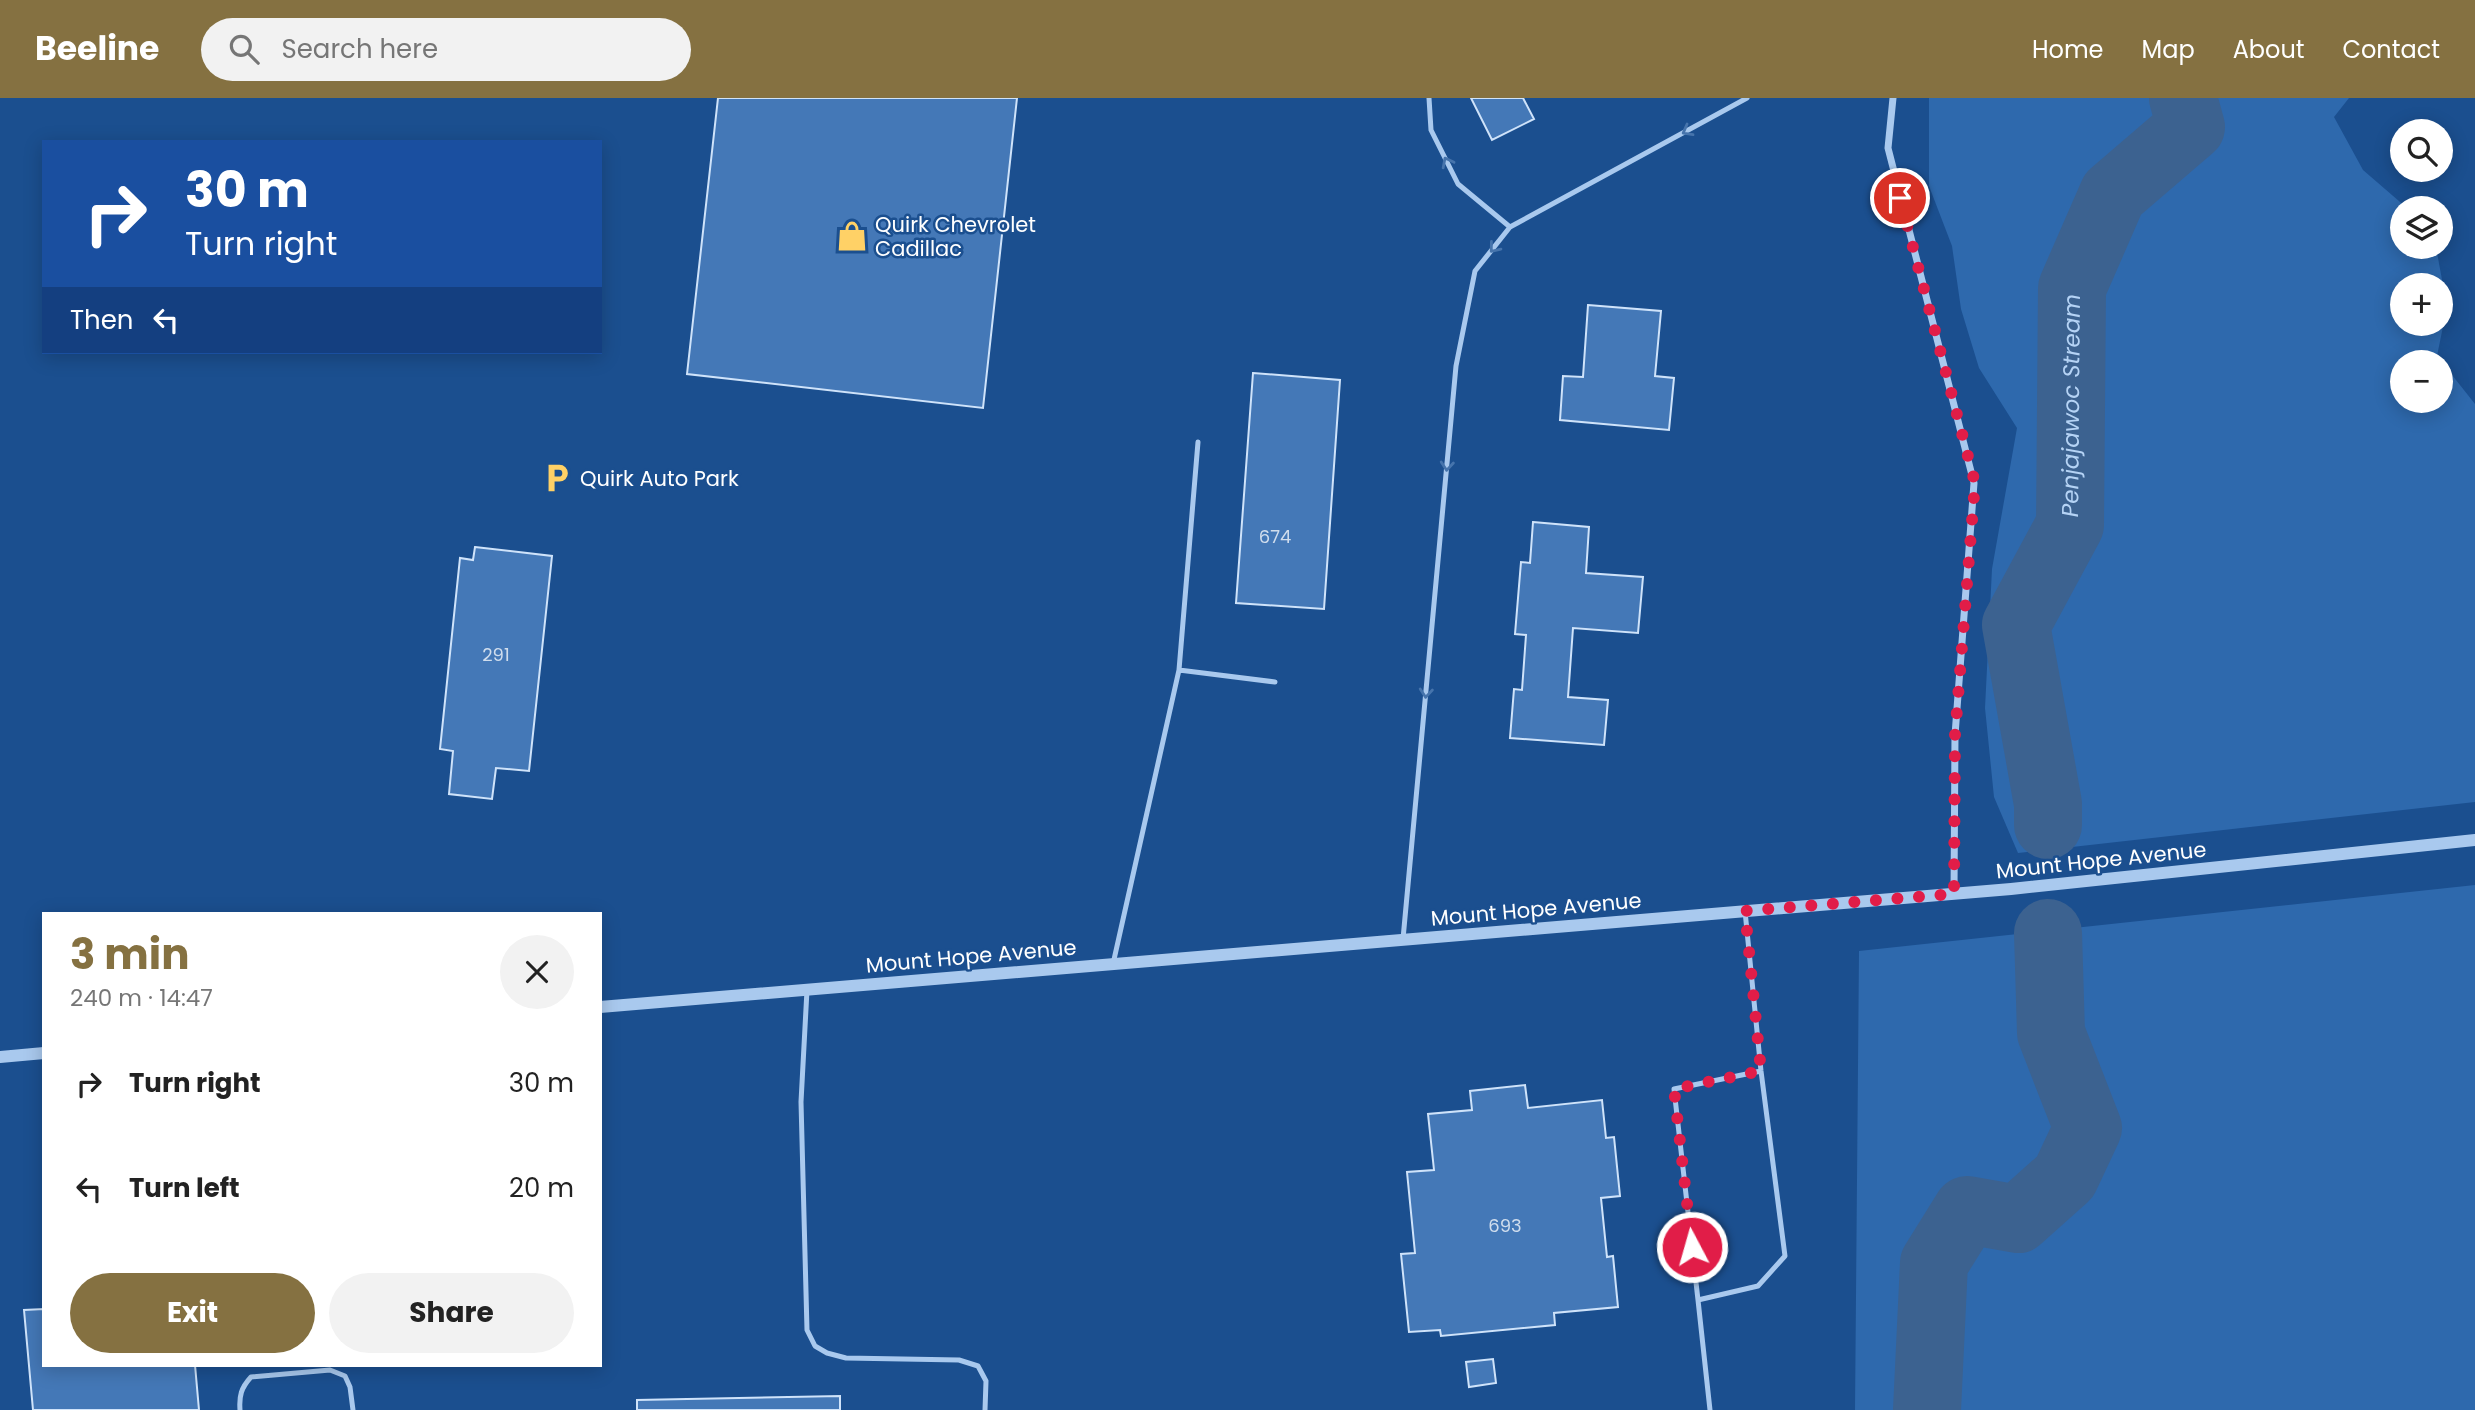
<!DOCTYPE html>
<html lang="en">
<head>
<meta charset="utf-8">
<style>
	:root { --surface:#fff; --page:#f2f2f2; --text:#222; --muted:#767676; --accent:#857141 }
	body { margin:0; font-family:Poppins,sans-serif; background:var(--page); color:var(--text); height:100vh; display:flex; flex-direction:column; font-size:26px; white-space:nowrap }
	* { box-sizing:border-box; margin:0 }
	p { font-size:23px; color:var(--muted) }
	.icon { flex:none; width:38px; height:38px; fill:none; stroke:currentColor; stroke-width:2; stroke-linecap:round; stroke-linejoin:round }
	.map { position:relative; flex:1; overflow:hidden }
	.sheet { position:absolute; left:42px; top:814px; width:560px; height:455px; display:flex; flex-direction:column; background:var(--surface); border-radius:0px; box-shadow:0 4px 18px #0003 }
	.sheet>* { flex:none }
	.hud { position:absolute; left:42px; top:42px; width:560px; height:214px; border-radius:0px; box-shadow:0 4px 18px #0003; background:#1a4fa0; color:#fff; overflow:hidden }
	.fabs { position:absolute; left:2390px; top:21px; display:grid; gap:14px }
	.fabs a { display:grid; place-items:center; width:63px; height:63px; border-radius:50%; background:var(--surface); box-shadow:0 4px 18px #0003; font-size:35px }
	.pin { position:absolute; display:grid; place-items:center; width:60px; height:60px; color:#fff; margin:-30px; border:4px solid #fff; border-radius:50%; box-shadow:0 2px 7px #0007 }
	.me { position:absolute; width:77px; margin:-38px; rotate:354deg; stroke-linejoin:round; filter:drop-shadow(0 0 5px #0008) }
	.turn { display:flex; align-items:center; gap:24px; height:147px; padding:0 28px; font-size:32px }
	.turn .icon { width:91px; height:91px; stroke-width:2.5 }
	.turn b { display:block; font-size:49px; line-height:60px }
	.then { display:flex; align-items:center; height:66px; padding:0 28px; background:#0003; gap:14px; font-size:26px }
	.round { display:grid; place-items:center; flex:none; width:74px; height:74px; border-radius:37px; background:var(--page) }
	.summary { display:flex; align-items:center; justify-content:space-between; height:119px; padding:0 28px }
	h1 { font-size:42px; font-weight:700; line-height:52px; color:var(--accent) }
	.primary-button { display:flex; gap:14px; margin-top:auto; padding:14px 28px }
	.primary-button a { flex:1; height:80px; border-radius:42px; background:var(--accent); color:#fff; font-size:28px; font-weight:700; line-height:80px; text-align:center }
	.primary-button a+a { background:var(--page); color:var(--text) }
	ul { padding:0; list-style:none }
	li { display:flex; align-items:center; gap:21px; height:105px; padding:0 28px }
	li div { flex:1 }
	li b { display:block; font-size:26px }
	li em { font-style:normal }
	header { display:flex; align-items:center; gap:42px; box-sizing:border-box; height:98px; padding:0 35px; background:var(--accent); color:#fff }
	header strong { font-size:33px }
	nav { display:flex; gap:38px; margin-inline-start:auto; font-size:24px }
	.search { width:490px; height:63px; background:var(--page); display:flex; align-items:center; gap:18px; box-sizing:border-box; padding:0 24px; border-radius:38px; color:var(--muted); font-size:26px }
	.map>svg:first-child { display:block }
</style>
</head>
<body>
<header>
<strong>Beeline</strong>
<div class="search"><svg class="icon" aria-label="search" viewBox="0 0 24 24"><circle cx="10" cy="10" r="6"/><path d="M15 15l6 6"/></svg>Search here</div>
<nav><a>Home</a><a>Map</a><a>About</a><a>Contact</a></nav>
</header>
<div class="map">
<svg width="2475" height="1312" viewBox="0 0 2475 1312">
	<rect width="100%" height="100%" fill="#1b4f8f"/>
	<path fill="#2e69ad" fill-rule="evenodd" d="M1929,0H2349L2334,19L2363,72L2407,110H2403V149H2436L2447,209L2437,258L2475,306V704L2018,755L1994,699L1985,610L1992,471L2017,330L1979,270L1961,211L1952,148L1929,88ZM2403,187H2441V226H2403ZM2403,264H2441V303H2403Z
		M2475,787V1312H1855L1859,853Z"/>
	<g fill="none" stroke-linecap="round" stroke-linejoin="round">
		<g stroke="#3c6290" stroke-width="68">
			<path id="s1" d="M2048,727V706L2016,527L2070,427L2072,190L2113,96L2191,29L2183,0"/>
			<path d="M1927,1312L1934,1165L1967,1112L2018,1121L2065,1079L2088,1030L2051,935L2048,835"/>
		</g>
	</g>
	<path fill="#4478b7" stroke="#cfe3fa" stroke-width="2" d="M718,0H1017L983,310L687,276Z
		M1471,0H1523L1534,21L1492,42Z
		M1588,207L1661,213L1655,278L1674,280L1669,332L1560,322L1563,278L1583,279Z
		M1253,275L1340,282L1324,511L1236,505Z
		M1533,424L1589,429L1586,475L1643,479L1638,535L1573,530L1568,599L1608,602L1604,647L1510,640L1514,591L1522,592L1526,537L1515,536L1521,464L1530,465Z
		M475,449L552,458L529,673L496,670L492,701L449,696L453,653L440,651L460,460L473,462Z
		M1525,987L1528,1010L1602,1002L1606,1040L1614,1039L1620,1098L1601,1100L1607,1159L1613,1158L1618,1209L1554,1215L1555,1227L1441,1238L1440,1232L1409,1234L1401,1156L1415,1155L1407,1074L1434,1072L1428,1016L1472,1012L1470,993Z
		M44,1211V1267H195L199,1312H33L24,1212Z
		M1493,1261L1496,1285L1469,1289L1466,1264Z
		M840,1298V1312H637V1302Z"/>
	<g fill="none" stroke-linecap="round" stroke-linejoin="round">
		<path stroke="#a9c9ee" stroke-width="5" d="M1429,0L1431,32L1458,86L1510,129
			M1179,572L1198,344
			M1403,841L1456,268L1475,173L1510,129L1747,0
			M1113,866L1179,572L1275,584
			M807,892L801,1004L807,1232L815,1248L827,1255L846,1260L959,1262L978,1268L986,1283L985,1312
			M1698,1202L1674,991L1761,973
			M240,1312C239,1298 241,1290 251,1279L330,1272L345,1278L350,1289L353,1312
			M1710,1312L1698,1202L1758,1188L1785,1158L1761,973L1745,813"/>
		<path stroke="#a9c9ee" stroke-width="7" d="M1893,0L1888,50L1974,385L1955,637L1954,796"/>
		<path stroke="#a9c9ee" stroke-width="12" d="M600,909L2011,791L2475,742
			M0,959L44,955"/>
	</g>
	<defs><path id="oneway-chevron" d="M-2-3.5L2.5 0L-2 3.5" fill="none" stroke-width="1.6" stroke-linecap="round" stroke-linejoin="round" transform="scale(1.75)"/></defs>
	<g stroke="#4674ac">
		<use href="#oneway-chevron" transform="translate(1687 33) rotate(151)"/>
		<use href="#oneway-chevron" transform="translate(1447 64) rotate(-117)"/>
		<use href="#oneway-chevron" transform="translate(1494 150) rotate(129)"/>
		<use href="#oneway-chevron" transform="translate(1447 368) rotate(95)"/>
		<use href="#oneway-chevron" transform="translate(1426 595) rotate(95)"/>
	</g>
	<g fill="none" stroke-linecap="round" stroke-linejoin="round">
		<path stroke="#e11d48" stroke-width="12" stroke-dasharray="0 21.6" d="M1692,1149L1674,991L1761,973L1745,813L1954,796L1955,637L1975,385L1900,100"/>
	</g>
	<defs>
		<g id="shop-bare" transform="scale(2.415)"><path d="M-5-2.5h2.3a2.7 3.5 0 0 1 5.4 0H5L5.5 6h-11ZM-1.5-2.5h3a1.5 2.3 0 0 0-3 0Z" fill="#ffd166" stroke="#1b4f8f" stroke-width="2.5" paint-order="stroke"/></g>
		<g id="parking-bare" transform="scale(2.415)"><path d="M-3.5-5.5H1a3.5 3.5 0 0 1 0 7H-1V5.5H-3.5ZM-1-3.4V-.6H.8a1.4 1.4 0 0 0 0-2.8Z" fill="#ffd166" stroke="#1b4f8f" stroke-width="2.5" paint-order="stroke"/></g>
	</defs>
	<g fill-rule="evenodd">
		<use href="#shop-bare" x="852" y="138"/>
		<use href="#parking-bare" x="557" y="380"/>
	</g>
	<g text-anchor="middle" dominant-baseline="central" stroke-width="5" stroke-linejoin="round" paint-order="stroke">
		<g font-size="18" fill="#d0dded">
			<text x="1275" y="438">674</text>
			<text x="496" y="556">291</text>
			<text x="1505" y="1127">693</text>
		</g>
		<g font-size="21" fill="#fff" stroke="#1b4f8f" text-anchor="start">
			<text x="875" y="126">Quirk Chevrolet<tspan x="875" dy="24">Cadillac</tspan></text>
			<text x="580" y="380">Quirk Auto Park</text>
		</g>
		<g font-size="21" fill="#fff" stroke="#1b4f8f">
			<text transform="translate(2101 762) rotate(-6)">Mount Hope Avenue</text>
			<text transform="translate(1536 811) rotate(-5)">Mount Hope Avenue</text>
			<text transform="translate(971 858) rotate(-5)">Mount Hope Avenue</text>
		</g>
		<g font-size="23" font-style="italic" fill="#b5d3f5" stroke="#1b4f8f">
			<text stroke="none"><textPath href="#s1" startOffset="436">Penjajawoc Stream</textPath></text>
		</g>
	</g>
</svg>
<div class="fabs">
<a><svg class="icon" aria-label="search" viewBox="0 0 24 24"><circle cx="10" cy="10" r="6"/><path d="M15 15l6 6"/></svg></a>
<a><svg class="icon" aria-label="layers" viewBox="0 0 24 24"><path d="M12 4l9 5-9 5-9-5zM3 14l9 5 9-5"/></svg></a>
<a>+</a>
<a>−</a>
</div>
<div class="pin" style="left:1900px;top:100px;background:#d93025"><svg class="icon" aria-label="arrive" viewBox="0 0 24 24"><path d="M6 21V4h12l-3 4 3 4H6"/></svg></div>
<svg class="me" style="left:1692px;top:1149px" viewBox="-20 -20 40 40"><circle r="17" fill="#e11d48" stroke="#fff" stroke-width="3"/><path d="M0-11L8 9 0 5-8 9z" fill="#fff"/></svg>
<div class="hud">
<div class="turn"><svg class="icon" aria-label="right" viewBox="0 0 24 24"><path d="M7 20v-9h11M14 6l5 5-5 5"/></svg><div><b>30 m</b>Turn right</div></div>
<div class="then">Then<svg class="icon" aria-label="left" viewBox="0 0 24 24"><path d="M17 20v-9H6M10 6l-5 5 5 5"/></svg></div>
</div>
<section class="sheet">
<div class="summary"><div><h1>3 min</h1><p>240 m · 14:47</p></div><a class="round"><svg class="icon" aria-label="close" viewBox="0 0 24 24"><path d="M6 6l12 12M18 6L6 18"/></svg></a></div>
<ul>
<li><svg class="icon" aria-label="right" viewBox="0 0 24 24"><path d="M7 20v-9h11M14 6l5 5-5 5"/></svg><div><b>Turn right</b></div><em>30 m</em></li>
<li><svg class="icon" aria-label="left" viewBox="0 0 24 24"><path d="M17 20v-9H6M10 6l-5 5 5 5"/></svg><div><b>Turn left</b></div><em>20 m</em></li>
</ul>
<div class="primary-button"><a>Exit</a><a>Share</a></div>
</section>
</div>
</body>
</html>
